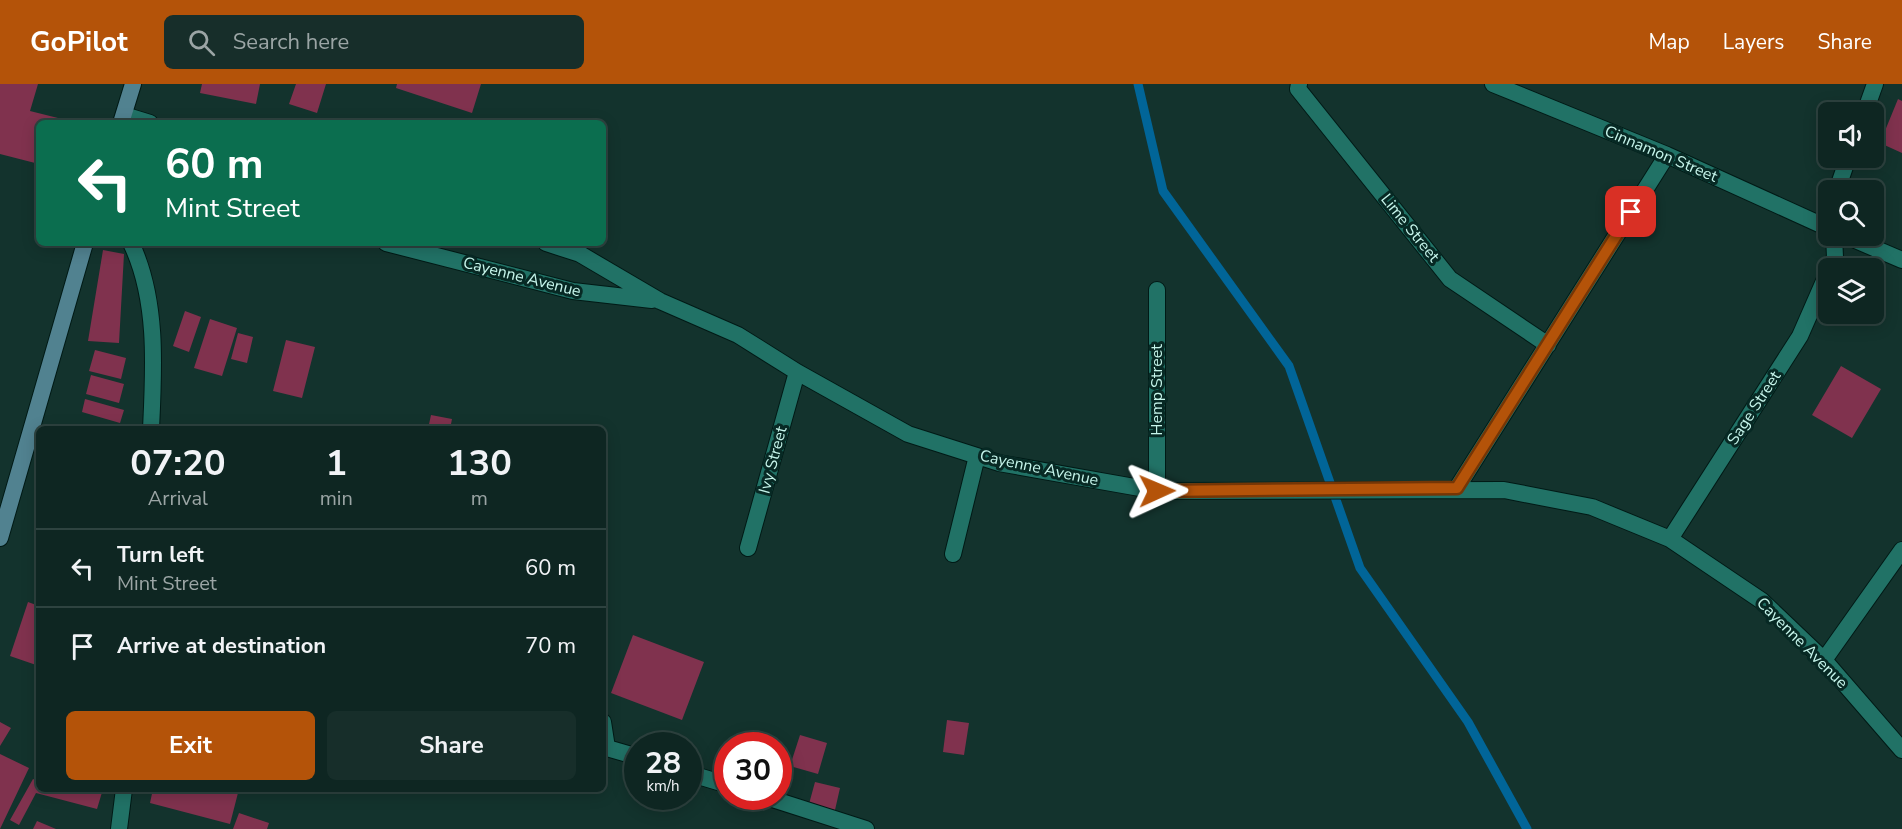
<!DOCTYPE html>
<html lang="en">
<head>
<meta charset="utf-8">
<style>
	:root { --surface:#0e2622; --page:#172e2a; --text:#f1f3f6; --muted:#9ba5a5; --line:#2e4340; --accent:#b45309 }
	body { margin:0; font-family:"Nunito Sans",sans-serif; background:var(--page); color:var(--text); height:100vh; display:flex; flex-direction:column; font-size:22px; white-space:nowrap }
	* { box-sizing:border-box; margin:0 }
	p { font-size:20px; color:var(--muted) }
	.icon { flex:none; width:33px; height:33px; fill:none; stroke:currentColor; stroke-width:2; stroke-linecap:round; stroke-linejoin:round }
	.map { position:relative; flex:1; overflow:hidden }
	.details { position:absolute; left:36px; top:342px; width:570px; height:366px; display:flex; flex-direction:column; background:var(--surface); border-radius:9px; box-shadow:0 3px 15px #0003,0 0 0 2px var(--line) }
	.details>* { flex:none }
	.top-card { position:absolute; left:36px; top:36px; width:570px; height:126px; border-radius:9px; box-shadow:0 3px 15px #0003,0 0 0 2px var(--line); background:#0b6e4f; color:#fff; overflow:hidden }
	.fabs { position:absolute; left:1818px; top:18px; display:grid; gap:12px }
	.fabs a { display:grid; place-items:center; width:66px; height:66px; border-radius:9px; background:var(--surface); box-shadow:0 3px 15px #0003,0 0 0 2px var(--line); font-size:30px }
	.speed { position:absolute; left:624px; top:648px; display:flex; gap:12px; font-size:30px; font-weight:700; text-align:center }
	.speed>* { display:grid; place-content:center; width:78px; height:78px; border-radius:50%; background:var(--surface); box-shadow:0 3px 15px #0003,0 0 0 2px var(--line); line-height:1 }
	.speed small { font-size:15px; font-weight:400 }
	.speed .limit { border:9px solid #d22; background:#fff; color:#111 }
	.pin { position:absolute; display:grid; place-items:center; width:51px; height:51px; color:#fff; margin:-26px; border-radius:12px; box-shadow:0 3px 9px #0006 }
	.me { position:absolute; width:66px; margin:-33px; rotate:89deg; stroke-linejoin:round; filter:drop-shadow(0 0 4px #0008) }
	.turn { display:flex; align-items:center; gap:21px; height:126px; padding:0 30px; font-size:27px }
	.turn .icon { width:78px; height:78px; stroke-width:2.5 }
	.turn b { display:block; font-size:42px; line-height:51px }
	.eta { display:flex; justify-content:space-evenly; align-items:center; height:102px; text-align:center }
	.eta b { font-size:36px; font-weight:700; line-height:42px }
	.cta { display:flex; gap:12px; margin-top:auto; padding:12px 30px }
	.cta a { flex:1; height:69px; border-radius:9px; background:var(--accent); color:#fff; font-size:24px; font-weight:700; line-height:69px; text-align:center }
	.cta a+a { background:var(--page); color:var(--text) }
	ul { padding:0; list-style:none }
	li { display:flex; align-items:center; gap:18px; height:78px; padding:0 30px; border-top:2px solid var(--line) }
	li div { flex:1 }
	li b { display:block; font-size:22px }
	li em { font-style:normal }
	header { display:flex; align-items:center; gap:36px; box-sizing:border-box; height:84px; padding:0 30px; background:var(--accent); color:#fff }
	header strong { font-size:28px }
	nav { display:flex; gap:33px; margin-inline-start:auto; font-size:21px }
	.search { width:420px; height:54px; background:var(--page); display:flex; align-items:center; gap:15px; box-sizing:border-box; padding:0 21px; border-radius:9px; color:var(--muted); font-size:22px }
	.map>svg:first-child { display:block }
</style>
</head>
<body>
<header>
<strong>GoPilot</strong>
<div class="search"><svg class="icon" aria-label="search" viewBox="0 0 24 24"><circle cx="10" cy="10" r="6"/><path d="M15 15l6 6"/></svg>Search here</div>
<nav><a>Map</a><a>Layers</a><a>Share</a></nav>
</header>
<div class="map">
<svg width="1902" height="745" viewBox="0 0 1902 745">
	<rect width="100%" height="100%" fill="#13332d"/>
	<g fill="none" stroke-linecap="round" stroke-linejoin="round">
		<path stroke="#016598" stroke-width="9" d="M1138,0L1163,107L1289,282L1360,484L1468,638L1527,745"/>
	</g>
	<path fill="#80324e" d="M0,0H38L30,27L74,38L39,39V80L0,70Z
		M202,0H260L256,20L200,9Z
		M296,0H326L317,29L289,20Z
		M397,0H481L472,29L396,4Z
		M1898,15L1902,17V69L1880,59Z
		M103,166L124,170L119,259L88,257Z
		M185,227L201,233L189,268L173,262Z
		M210,235L237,244L222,292L194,284Z
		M238,249L253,253L247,279L231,275Z
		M286,256L315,263L302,314L273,307Z
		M95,266L126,274L121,295L89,287Z
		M1841,282L1881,305L1852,354L1812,331Z
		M91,291L124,300L119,319L86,310Z
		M85,315L124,326L120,339L82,328Z
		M431,331L452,335L450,345H428Z
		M28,518L39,522V582L10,572Z
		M633,551L704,578L682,636L611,609Z
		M947,636L969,639L964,671L943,668Z
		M0,638L11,644L0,662Z
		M800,651L827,659L818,690L790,682Z
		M0,670L29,684L0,745Z
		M33,695L39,698V705H103L97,725L36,709L19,741L10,736Z
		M815,698L840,704L835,726L809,720Z
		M153,705H239L230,740L150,719Z
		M239,729L269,739L267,745H233Z
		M37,737L56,745H33Z"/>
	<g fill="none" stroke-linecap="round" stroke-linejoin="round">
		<g stroke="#001a16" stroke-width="18">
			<path id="minor" d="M1299,0L1298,5L1450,195L1548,261
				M1493,0L1667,71L1828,144
				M1865,28L1875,0
				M124,31L150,39
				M1837,106L1848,74
				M1846,152L1902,176
				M131,159C158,215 154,284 151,345
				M386,159L573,207L652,216
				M546,159L580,170L660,217L738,251L797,288L908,350L999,379L1157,407L1504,406L1592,423L1670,455L1762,517L1824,576L1902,666
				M1830,184L1835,173L1834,152
				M1457,404L1667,71
				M1157,407V206
				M1670,455L1800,252L1828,188
				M748,464L797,288
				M953,470L977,372
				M1824,576L1902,466
				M603,638L607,664L638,673
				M688,689L728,701
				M763,712L866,745
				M119,745L124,705"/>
		</g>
		<g stroke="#001a16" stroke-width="18">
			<path id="secondary" d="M121,39L133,0
				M0,454L85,159"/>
		</g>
		<use href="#minor" stroke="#217266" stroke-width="16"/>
		<use href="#secondary" stroke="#518290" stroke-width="16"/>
	</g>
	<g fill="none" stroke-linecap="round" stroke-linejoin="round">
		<g stroke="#753606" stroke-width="15">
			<path id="route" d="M1157,407L1457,404L1631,128"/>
		</g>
		<use href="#route" stroke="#b45309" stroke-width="10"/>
	</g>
	<g text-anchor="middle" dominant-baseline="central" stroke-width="6" stroke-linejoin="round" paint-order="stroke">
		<g font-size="16" fill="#c6f5eb" stroke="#072924">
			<text transform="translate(1661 70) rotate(23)">Cinnamon Street</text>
			<text transform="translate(1410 144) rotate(51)">Lime Street</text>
			<text transform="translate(522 193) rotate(14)">Cayenne Avenue</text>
			<text transform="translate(1157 306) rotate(-90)">Hemp Street</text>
			<text transform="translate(1754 324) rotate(-57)">Sage Street</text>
			<text transform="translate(773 376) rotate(-75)">Ivy Street</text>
			<text transform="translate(1039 384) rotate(12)">Cayenne Avenue</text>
			<text transform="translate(1802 559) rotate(45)">Cayenne Avenue</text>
		</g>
	</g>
</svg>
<div class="fabs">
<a><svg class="icon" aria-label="sound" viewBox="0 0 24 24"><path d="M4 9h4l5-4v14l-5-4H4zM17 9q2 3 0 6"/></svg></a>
<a><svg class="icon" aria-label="search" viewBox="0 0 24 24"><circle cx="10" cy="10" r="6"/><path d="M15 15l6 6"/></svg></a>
<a><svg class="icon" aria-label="layers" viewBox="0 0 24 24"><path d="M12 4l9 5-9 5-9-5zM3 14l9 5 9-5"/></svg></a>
</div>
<div class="speed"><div>28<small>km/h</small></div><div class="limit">30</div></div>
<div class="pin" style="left:1631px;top:128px;background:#d93025"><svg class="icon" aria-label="arrive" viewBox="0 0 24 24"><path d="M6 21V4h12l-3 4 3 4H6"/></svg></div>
<svg class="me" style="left:1157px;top:407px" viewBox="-20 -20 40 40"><path d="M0-17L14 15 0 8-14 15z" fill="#b45309" stroke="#fff" stroke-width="4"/></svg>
<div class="top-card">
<div class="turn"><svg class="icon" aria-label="left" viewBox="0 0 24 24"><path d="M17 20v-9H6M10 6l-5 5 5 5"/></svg><div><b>60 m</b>Mint Street</div></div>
</div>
<section class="details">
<div class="eta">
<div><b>07:20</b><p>Arrival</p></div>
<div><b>1</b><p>min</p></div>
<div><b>130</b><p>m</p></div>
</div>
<ul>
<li><svg class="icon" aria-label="left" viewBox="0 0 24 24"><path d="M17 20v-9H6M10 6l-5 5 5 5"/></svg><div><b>Turn left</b><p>Mint Street</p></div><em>60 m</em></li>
<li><svg class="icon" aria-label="arrive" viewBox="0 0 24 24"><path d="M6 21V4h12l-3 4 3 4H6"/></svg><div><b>Arrive at destination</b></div><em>70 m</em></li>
</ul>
<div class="cta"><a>Exit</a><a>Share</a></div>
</section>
</div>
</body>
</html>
